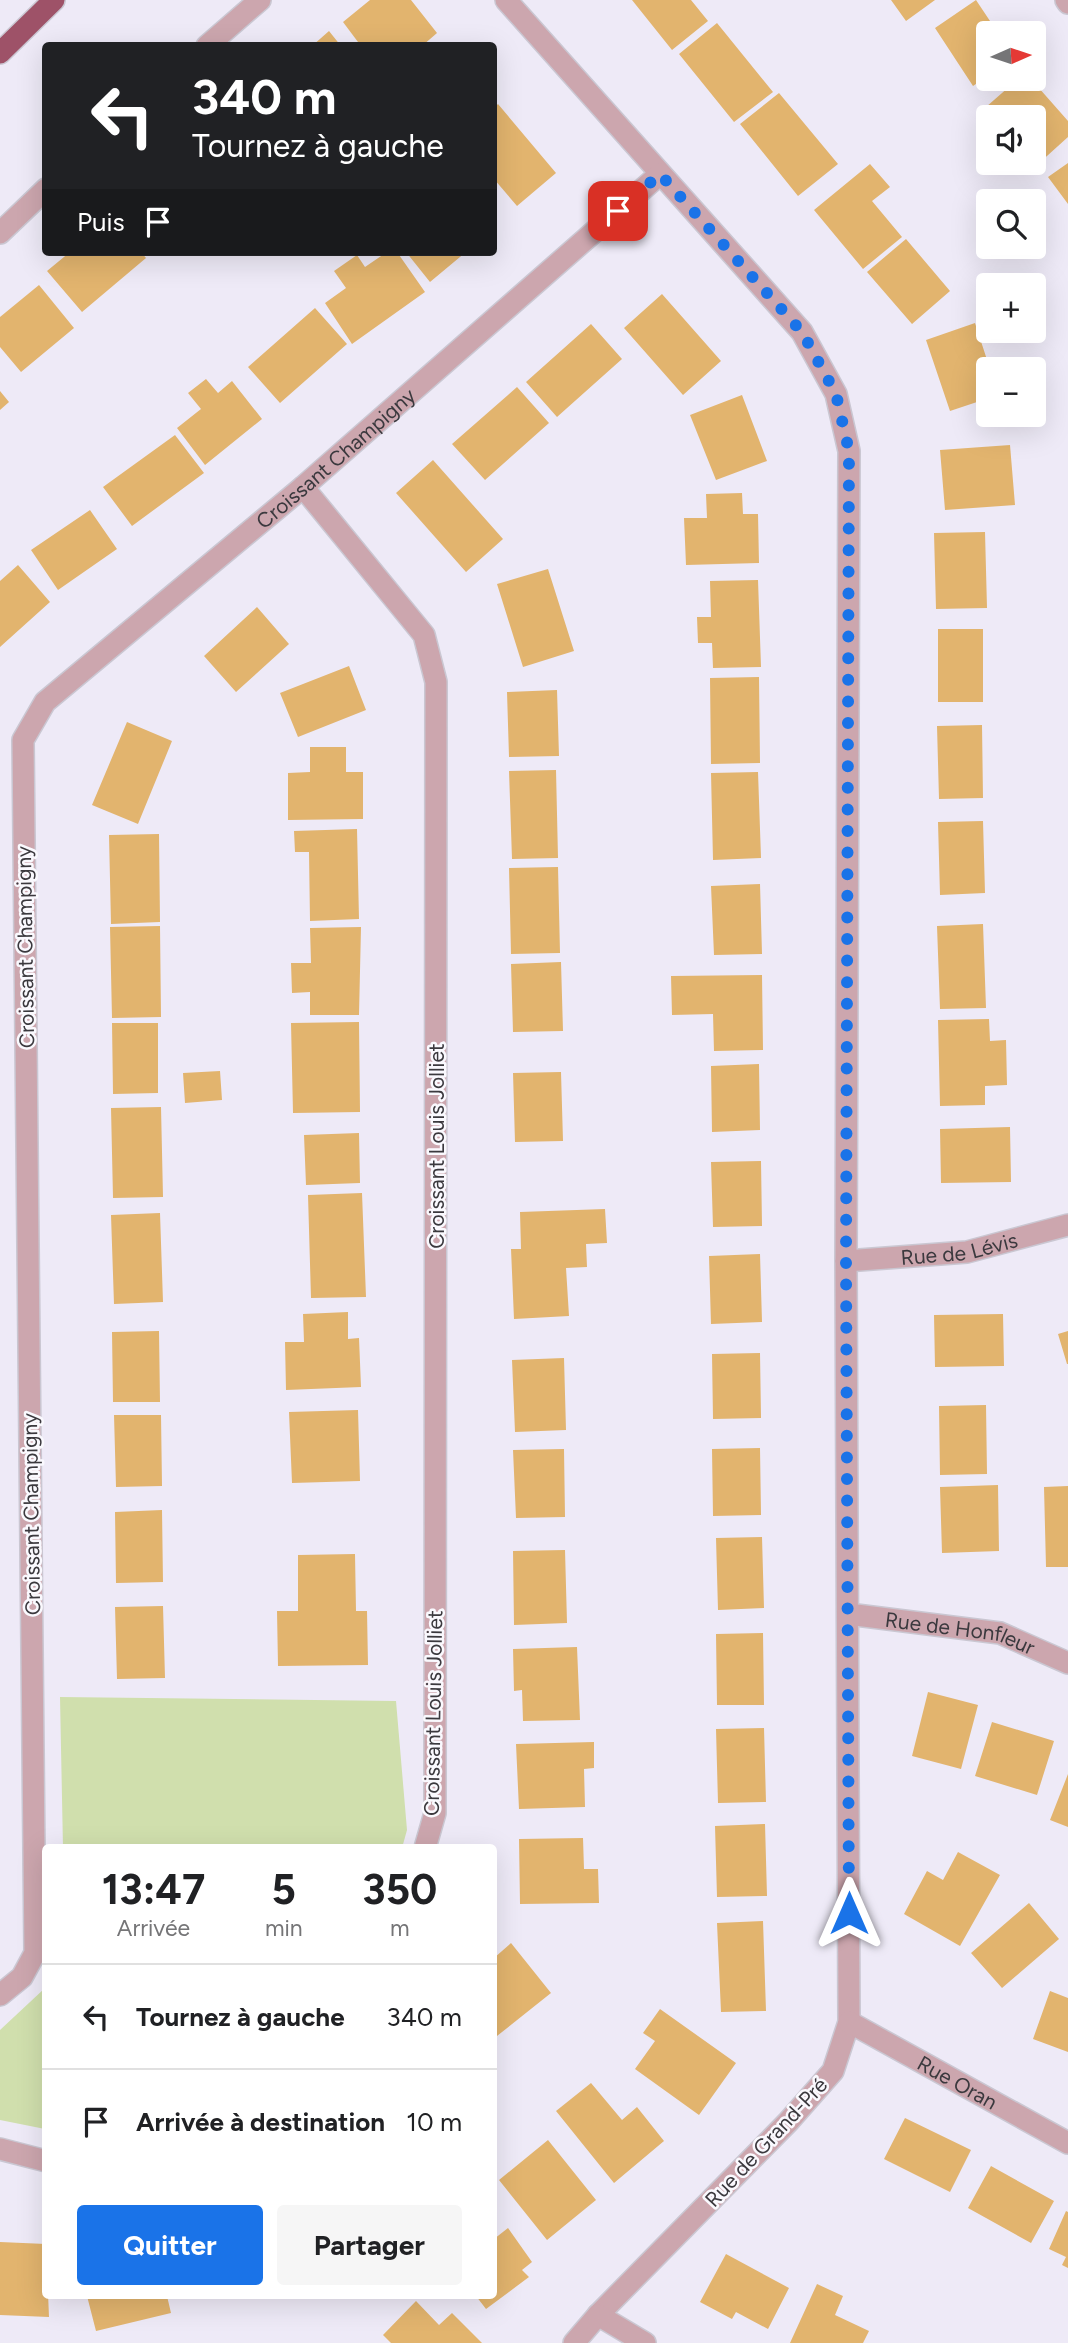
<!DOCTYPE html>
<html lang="fr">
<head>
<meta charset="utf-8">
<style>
	:root { --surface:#fff; --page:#f6f6f6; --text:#202124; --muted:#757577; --line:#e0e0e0; --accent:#1a73e8 }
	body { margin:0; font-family:Figtree,sans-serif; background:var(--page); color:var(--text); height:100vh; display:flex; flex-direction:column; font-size:26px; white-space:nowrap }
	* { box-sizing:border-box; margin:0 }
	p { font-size:23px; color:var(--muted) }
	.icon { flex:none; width:38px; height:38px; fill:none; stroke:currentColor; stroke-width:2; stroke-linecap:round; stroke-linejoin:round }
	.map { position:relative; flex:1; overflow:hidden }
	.drawer { position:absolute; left:42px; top:1844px; width:455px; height:455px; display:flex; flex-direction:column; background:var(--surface); border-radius:7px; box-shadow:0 7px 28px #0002 }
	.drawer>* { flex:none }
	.top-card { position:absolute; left:42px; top:42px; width:455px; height:214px; border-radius:7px; box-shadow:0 7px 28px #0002; background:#202124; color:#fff; overflow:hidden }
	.needle { width:46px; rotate:87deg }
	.buttons { position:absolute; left:976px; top:21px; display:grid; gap:14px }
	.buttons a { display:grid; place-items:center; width:70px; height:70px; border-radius:7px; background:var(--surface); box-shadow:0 7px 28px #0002; font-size:35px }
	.pin { position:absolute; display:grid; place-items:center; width:60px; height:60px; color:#fff; margin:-30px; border-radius:14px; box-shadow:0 4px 10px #0006 }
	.me { position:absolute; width:77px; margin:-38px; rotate:0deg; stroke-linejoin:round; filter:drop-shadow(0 0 5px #0008) }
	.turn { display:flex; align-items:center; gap:24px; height:147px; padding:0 35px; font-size:32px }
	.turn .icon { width:91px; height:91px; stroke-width:2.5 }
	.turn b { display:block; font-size:49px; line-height:60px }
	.then { display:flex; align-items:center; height:66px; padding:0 35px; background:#0003; gap:14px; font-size:26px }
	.eta { display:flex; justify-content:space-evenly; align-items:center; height:119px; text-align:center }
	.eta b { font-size:42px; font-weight:700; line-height:49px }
	.button { display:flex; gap:14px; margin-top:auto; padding:14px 35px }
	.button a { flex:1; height:80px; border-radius:7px; background:var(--accent); color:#fff; font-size:28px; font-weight:700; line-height:80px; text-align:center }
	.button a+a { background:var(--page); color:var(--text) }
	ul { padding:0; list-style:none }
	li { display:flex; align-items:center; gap:21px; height:105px; padding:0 35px; border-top:2px solid var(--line) }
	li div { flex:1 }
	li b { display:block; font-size:26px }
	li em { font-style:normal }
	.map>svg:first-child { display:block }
</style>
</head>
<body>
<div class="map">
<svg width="1068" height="2343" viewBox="0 0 1068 2343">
	<rect width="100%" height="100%" fill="#eeeaf7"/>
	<path fill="#d0dfad" d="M60,1697L396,1701L407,1830L402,1848H63Z
		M45,1988V2129L0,2120V2030Z"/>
	<path fill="#e2b46e" d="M370,0H411L437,33L422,46H381L377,42L373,46H361L343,22Z
		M632,0H691L708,21L672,50Z
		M891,0H935L906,21Z
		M976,0L998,33H989V75L973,86L935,28Z
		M717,23L773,92L734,122L679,54Z
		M329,31L341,46H312Z
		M1018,79H1031L1068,121V137L1037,165L1034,117H994L986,107Z
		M779,93L838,164L798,196L740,124Z
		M498,104L556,173L517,206L494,179V108Z
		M1068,163V204L1048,177Z
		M870,164L890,187L872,201L902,237L863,269L814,210Z
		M906,239L950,291L912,324L867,272Z
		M70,252H141L146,258L82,312L47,271Z
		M387,252H397L425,292L352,344L325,303L346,288L334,271L357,255L365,267Z
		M406,252H466L430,282Z
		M39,285L74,328L21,372L0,347V317Z
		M662,294L721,361L683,395L624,328Z
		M315,308L347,344L280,403L248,367Z
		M975,323L990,369L989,398L950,411L926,340Z
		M591,324L622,359L557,417L526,382Z
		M206,379L218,393L232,381L262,419L205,465L177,428L201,409L188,393Z
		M517,387L549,423L485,480L452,444Z
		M0,391L9,402L0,410Z
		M742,395L767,461L716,480L690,415Z
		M175,435L204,473L132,526L103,487Z
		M1010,445L1015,505L945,510L940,450Z
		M433,460L503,539L466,572L396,493Z
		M742,493L743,514H758L759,563L686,565L684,518H707L706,494Z
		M90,510L117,549L58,590L31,550Z
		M985,532L987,608L936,609L934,533Z
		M18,565L50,602L0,647V581Z
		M548,569L574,651L523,667L497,584Z
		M758,580L761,667L713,668L712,643H698L697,617H711L710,581Z
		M257,607L289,644L236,692L204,656Z
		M938,629H983V702H938Z
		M349,666L366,710L298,737L280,693Z
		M759,677L760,763L711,764L710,678Z
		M557,690L559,756L509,757L507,692Z
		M127,722L172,741L138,824L92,805Z
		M982,725L983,798L939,799L937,726Z
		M310,747H346V772H363V819L288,820V773L310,772Z
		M556,770L558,858L512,859L509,771Z
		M758,772L761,858L713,860L711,773Z
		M983,821L985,893L940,895L938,822Z
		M357,829L359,919L310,921L309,852H295L294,831Z
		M159,834L160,922L111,924L109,835Z
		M558,867L560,953L511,954L509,868Z
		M760,884L762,954L714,955L711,886Z
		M983,924L986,1008L940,1009L937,926Z
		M160,926L161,1017L112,1018L110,927Z
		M361,927L359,1015H310V992L292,993L291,963H311L310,928Z
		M561,962L563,1031L513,1032L511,964Z
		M762,975L763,1050L714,1051L713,1014L672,1015L671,976Z
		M989,1019L990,1041L1006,1040L1007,1085L985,1086V1105L940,1106L938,1020Z
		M359,1022L360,1112L293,1113L291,1023Z
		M112,1023H158V1093L113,1094Z
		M759,1064L760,1130L712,1132L711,1066Z
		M220,1071L222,1100L185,1103L183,1073Z
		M561,1072L563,1141L515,1142L513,1073Z
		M161,1107L163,1197L113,1198L111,1108Z
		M1010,1127L1011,1182L941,1183L940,1129Z
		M359,1133L360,1183L306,1185L304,1135Z
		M761,1161L762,1226L713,1227L711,1162Z
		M362,1193L366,1297L311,1298L308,1195Z
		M605,1209L607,1243L586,1244L587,1267L566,1268L569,1316L514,1319L511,1249H521L520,1212Z
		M160,1213L163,1302L114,1304L111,1215Z
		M760,1254L762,1322L711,1324L709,1256Z
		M348,1312V1339L359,1338L361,1387L286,1390L285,1342H304L303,1314Z
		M1003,1314L1004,1366L935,1367L934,1315Z
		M159,1331L160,1402H113L112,1332Z
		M1068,1331V1364H1067L1058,1334Z
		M760,1353L761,1418L713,1419L712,1354Z
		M564,1358L566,1430L515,1432L512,1360Z
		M986,1405L987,1474L940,1475L939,1406Z
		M358,1410L360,1481L292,1483L289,1412Z
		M114,1415H161L162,1486L116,1487Z
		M760,1448L761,1515L713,1516L712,1449Z
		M564,1449L565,1517L516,1518L513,1450Z
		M998,1485L999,1551L942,1553L940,1487Z
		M1068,1486V1567H1046L1044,1487Z
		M162,1510L163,1582L116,1583L115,1512Z
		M762,1537L764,1608L718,1610L716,1538Z
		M565,1550L567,1623L514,1625L513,1551Z
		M355,1554L356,1611H367L368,1665L278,1666L277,1611H298V1555Z
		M163,1606L165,1678L117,1679L115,1607Z
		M763,1633L764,1705H717L716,1634Z
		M577,1647L580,1720L523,1721L522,1690L514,1691L513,1649Z
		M928,1692L978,1705L961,1769L912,1756Z
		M992,1722L1054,1741L1037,1795L975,1776Z
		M764,1728L766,1802L718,1803L716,1729Z
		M594,1742V1768L584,1769L585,1807L519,1809L516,1744Z
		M1068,1774V1827L1050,1820Z
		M765,1824L767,1896L717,1897L715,1826Z
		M583,1838L584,1869H598L599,1903L520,1904L519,1839Z
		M958,1852L1000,1875L960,1946L904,1914L927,1871L943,1880Z
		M1029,1903L1059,1939L1002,1988L971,1953Z
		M763,1921L766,2011L721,2012L717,1923Z
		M511,1943L551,1993L497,2036L494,2032V1958Z
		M1050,1991L1068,1998V2052L1033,2039Z
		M660,2009L736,2063L699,2115L635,2069L655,2041L643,2033Z
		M591,2083L622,2120L637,2107L664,2141L614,2183L556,2111Z
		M905,2118L971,2150L950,2192L884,2159Z
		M548,2140L596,2200L547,2240L499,2180Z
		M991,2166L1054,2201L1031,2243L968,2208Z
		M1066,2211L1068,2212V2268L1062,2265L1066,2257L1049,2249Z
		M508,2228L532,2262L522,2270L529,2277L486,2309L476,2296H494V2239Z
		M0,2242L46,2244L49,2317L0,2315Z
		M726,2254L789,2288L768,2329L736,2312L732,2319L700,2302Z
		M817,2284L843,2296L835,2315L869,2331L863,2343H790Z
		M87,2296H167L171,2313L96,2331Z
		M416,2301L439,2325L452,2313L482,2343H391L383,2335Z"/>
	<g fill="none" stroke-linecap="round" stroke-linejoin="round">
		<g stroke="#cac7d2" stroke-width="24">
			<g id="minor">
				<path d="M506,0L802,332L836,394L849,451L846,1261L849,2022L833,2071L788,2122L598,2315L574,2343"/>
				<path d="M1066,0L1068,3"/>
				<path d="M207,46L260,0"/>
				<path d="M0,233L46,189"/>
				<path d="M303,487L424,635L436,682L435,1813L425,1848"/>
				<path id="s1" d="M846,1261L967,1252L1068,1225"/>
				<path id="s2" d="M848,1614L1000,1633L1068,1663"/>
				<path id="s3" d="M0,1995L22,1977L35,1953L23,740L45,702L303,487L660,174"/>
				<path id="s4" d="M849,2022L1068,2143"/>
				<path d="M0,2149L46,2161"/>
				<path d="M598,2315L645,2343"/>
			</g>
		</g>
		<g stroke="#cac7d2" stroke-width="24">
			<path id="highway" d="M0,53L54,0"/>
		</g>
		<use href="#minor" stroke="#cca6ae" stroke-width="21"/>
		<use href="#highway" stroke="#9e5268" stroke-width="21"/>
	</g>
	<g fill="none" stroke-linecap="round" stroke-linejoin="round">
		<path stroke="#1a73e8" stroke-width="12" stroke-dasharray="0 21.6" d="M618,211L660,174L802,332L836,394L849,451L846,1261L849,1913"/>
	</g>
	<g text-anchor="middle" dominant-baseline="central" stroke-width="5" stroke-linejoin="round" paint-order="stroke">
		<g font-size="21" fill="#3b393e" stroke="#faf9fe">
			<text stroke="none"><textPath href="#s3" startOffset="1692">Croissant Champigny</textPath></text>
			<text transform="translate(25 947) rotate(-91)">Croissant Champigny</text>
			<text transform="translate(436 1146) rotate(-90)">Croissant Louis Jolliet</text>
			<text stroke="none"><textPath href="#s1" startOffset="114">Rue de Lévis</textPath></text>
			<text transform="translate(31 1514) rotate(-91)">Croissant Champigny</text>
			<text stroke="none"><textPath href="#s2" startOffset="114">Rue de Honfleur</textPath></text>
			<text transform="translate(433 1713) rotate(-89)">Croissant Louis Jolliet</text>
			<text stroke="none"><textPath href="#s4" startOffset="124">Rue Oran</textPath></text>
			<text transform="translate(766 2142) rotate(-47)">Rue de Grand-Pré</text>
		</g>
	</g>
</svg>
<div class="buttons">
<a><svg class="needle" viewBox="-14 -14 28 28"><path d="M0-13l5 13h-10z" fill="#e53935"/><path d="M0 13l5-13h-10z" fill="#757577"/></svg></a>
<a><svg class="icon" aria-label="sound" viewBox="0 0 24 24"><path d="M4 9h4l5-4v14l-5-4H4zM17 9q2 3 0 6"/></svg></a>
<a><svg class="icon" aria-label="search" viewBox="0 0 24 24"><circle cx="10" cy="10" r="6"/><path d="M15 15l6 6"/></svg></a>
<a>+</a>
<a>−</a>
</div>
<div class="pin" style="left:618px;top:211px;background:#d93025"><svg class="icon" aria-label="arrive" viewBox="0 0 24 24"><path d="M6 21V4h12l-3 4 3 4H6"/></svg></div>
<svg class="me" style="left:849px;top:1913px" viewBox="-20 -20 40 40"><path d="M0-17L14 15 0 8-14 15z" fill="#1a73e8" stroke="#fff" stroke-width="4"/></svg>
<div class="top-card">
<div class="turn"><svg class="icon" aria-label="left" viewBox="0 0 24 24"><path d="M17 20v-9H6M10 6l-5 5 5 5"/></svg><div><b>340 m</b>Tournez à gauche</div></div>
<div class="then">Puis<svg class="icon" aria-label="arrive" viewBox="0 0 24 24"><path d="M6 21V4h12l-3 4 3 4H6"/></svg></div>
</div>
<section class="drawer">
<div class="eta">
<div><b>13:47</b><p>Arrivée</p></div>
<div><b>5</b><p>min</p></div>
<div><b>350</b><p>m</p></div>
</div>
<ul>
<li><svg class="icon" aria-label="left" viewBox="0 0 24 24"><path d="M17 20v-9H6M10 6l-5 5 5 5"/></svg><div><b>Tournez à gauche</b></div><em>340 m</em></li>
<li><svg class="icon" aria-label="arrive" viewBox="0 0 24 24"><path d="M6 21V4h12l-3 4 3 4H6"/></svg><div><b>Arrivée à destination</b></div><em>10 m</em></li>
</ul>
<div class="button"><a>Quitter</a><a>Partager</a></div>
</section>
</div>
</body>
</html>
